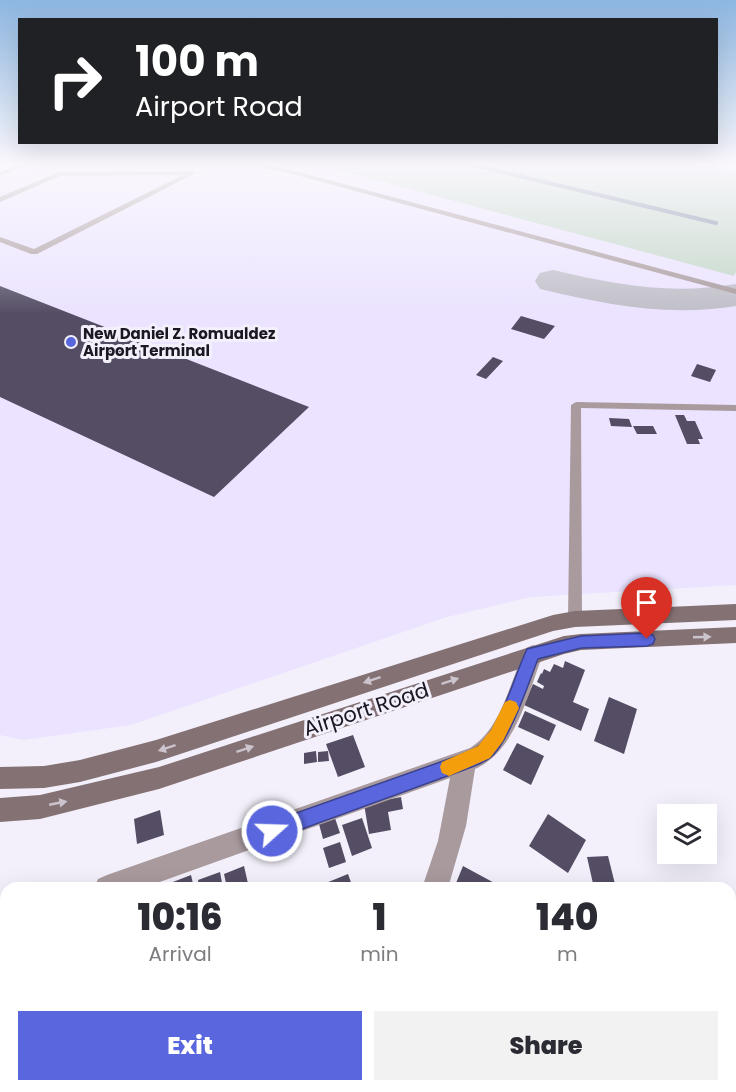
<!DOCTYPE html>
<html lang="en">
<head>
<meta charset="utf-8">
<style>
	:root { --surface:#fff; --page:#f2f2f3; --text:#2b2b33; --muted:#7c7c81; --accent:#5a66dd }
	body { margin:0; font-family:Poppins,sans-serif; background:var(--page); color:var(--text); height:100vh; display:flex; flex-direction:column; font-size:22px; white-space:nowrap }
	* { box-sizing:border-box; margin:0 }
	p { font-size:20px; color:var(--muted) }
	.icon { flex:none; width:33px; height:33px; fill:none; stroke:currentColor; stroke-width:2; stroke-linecap:round; stroke-linejoin:round }
	.map { position:relative; flex:1; overflow:hidden }
	.panel { position:absolute; left:0px; top:882px; width:736px; height:210px; display:flex; flex-direction:column; background:var(--surface); border-radius:18px 18px 0 0; box-shadow:0 6px 24px #0002 }
	.panel>* { flex:none }
	.guide { position:absolute; left:18px; top:18px; width:700px; height:126px; border-radius:0px; box-shadow:0 6px 24px #0002; background:#202124; color:#fff; overflow:hidden }
	.controls { position:absolute; left:657px; top:804px; display:grid; gap:12px }
	.controls a { display:grid; place-items:center; width:60px; height:60px; border-radius:0px; background:var(--surface); box-shadow:0 6px 24px #0002; font-size:30px }
	.pin { position:absolute; display:grid; place-items:center; width:51px; height:51px; color:#fff; margin:-62px -26px; border-radius:50% 50% 50% 0; rotate:-45deg; box-shadow:0 0 6px #0007 }
	.pin .icon { rotate:45deg }
	.me { position:absolute; width:66px; margin:-33px; rotate:70deg; stroke-linejoin:round; filter:drop-shadow(0 0 4px #0008) }
	.turn { display:flex; align-items:center; gap:21px; height:126px; padding:0 18px; font-size:27px }
	.turn .icon { width:78px; height:78px; stroke-width:2.5 }
	.turn b { display:block; font-size:42px; line-height:51px }
	.eta { display:flex; justify-content:space-evenly; align-items:center; height:102px; text-align:center }
	.eta b { font-size:36px; font-weight:800; line-height:42px }
	.primary-button { display:flex; gap:12px; margin-top:auto; padding:12px 18px }
	.primary-button a { flex:1; height:69px; border-radius:0px; background:var(--accent); color:#fff; font-size:24px; font-weight:800; line-height:69px; text-align:center }
	.primary-button a+a { background:var(--page); color:var(--text) }
	.map>svg:first-child { display:block }
</style>
</head>
<body>
<div class="map">
<svg width="736" height="1092" viewBox="0 0 736 1092">
	<rect width="100%" height="100%" fill="#f3f0fb"/>
	<path fill="#ebe3ff" d="M0,162H38L60,168H189L203,172L214,167L215,162H736V585L531,597L447,617L131,725L24,740L0,735Z"/>
	<path fill="#c1d6c7" d="M309,162H692L736,173V272L734,276Z"/>
	<g fill="none" stroke-linecap="round" stroke-linejoin="round">
		<path stroke="#7b89a1" stroke-width="4" d="M461,162L716,223"/>
		<path fill="#c0bec8" fill-rule="evenodd" d="M553,270C617,285 671,295 736,284V306C667,317 608,305 540,289L535,281L540,273Z"/>
	</g>
	<path fill="#544d64" d="M0,286L309,407L214,497L0,397Z
		M521,316L555,326L544,339L511,329Z
		M493,357L503,361L486,379L476,375Z
		M697,364L716,370L710,382L691,376Z
		M675,415H684L687,421H695L703,439H698L700,444H687Z
		M609,418L629,419L632,427L611,426Z
		M633,426H653L657,434H637Z
		M565,661L585,670L573,702L589,709L581,731L524,705L533,684L543,689L544,686L537,682L541,673L542,674L544,669L550,672L554,664L563,668Z
		M609,697L637,709L624,754L594,741Z
		M525,711L556,725L549,741L518,727Z
		M353,735L365,767L338,777L326,744Z
		M517,743L544,756L531,785L503,770Z
		M316,751L317,762L304,764V753Z
		M328,751L329,761L318,762V752Z
		M401,797L403,809L388,812L391,830L369,834L364,804Z
		M160,810L164,835L137,844L134,819Z
		M548,814L586,840L568,873L529,846Z
		M335,818L340,833L323,839L319,824Z
		M362,818L372,848L352,856L342,825Z
		M340,842L346,862L329,868L323,848Z
		M608,856L616,888H594L587,857Z
		M244,866L249,888H227L224,874Z
		M463,866L500,886L499,888H454Z
		M220,872L223,888H199L198,880Z
		M348,874L353,888H323L321,885Z
		M191,875L194,888H166L165,885Z
		M36,1086H57L58,1092H36Z
		M60,1086H94V1092H61Z
		M116,1086H145V1092H105V1090Z
		M266,1086H294L291,1092H274Z"/>
	<g fill="none" stroke-linecap="round" stroke-linejoin="round">
		<path fill="#a89a9d" fill-rule="evenodd" d="M26,162H34L0,176V172Z
			M66,162H105L102,164H69Z
			M239,162H250L299,172L736,289V294L296,175Z
			M192,171L195,173L194,174L37,254H31L0,242V237L34,249L183,175L60,176L0,202V197L59,172Z
			M576,402L736,405V411L581,408L582,619L580,623L575,624L570,623L568,619L571,405Z"/>
		<path fill="#a89a9d" fill-rule="evenodd" d="M533,645L540,648L543,654C528,693 516,751 475,769L466,826L448,888H422L438,841L450,778L143,888H94L98,879L107,875L470,748C502,729 510,680 526,648Z
			M6,909V935L0,937V911Z
			M6,1059V1086H13L0,1091V1061Z
			M158,1086H188L187,1092H157Z
			M323,1086H353L351,1092H321Z"/>
		<path fill="#847174" fill-rule="evenodd" d="M736,604V620L575,627L553,631L156,762L80,782L44,788L0,789V767L44,766L80,760L156,740L553,615L575,611Z
			M736,627V643L581,650L564,654L159,789L40,819L0,822V798L40,795L159,767L564,636L581,634Z"/>
	</g>
	<defs><path id="oneway-solid" d="M-6-.8H1V-3.2L6.5 0L1 3.2V.8H-6Z" transform="scale(1.5)"/></defs>
	<g fill="#ccc4cc">
		<use href="#oneway-solid" transform="translate(702 637) rotate(-2)"/>
		<use href="#oneway-solid" transform="translate(372 680) rotate(162)"/>
		<use href="#oneway-solid" transform="translate(450 681) rotate(-18)"/>
		<use href="#oneway-solid" transform="translate(167 748) rotate(162)"/>
		<use href="#oneway-solid" transform="translate(245 749) rotate(-18)"/>
		<use href="#oneway-solid" transform="translate(58 803) rotate(-11)"/>
	</g>
	<linearGradient id="sky" x2="0" y2="1"><stop stop-color="#8db6e1"/><stop offset="0.52" stop-color="#faf8fd"/><stop offset="1" stop-color="#faf8fd" stop-opacity="0"/></linearGradient>
	<rect width="736" height="314" fill="url(#sky)"/>
	<path fill="#5a66dd" stroke="#3a4290" stroke-width="1.5" d="M647,633L653,635L655,639L653,644L647,646L581,648L538,659C528,684 510,741 490,758C483,763 472,767 464,770L272,840L265,837L263,831L265,824L460,755C465,753 472,750 477,747C501,729 514,676 527,649L581,636Z"/>
	<path fill="#f59e0b" d="M510,700L516,702L519,708L503,741L490,758L449,776L442,773L440,767L442,762L478,746L491,730L505,702Z"/>
	<circle fill="#5a66dd" stroke="#f3f0fb" stroke-width="2" cx="71" cy="342" r="6"/>
	<g text-anchor="middle" dominant-baseline="central" stroke-width="6" stroke-linejoin="round" paint-order="stroke">
		<g font-size="15" font-weight="bold" fill="#1b1822" stroke="#f3f0fb" text-anchor="start">
			<text x="83" y="333">New Daniel Z. Romualdez<tspan x="83" dy="17">Airport Terminal</tspan></text>
		</g>
		<g font-size="21" fill="#1b1822" stroke="#f3f0fb">
			<text transform="translate(366 709) rotate(-18)">Airport Road</text>
		</g>
	</g>
</svg>
<div class="controls">
<a><svg class="icon" aria-label="layers" viewBox="0 0 24 24"><path d="M12 4l9 5-9 5-9-5zM3 14l9 5 9-5"/></svg></a>
</div>
<div class="pin" style="left:647px;top:639px;background:#d93025"><svg class="icon" aria-label="arrive" viewBox="0 0 24 24"><path d="M6 21V4h12l-3 4 3 4H6"/></svg></div>
<svg class="me" style="left:272px;top:831px" viewBox="-20 -20 40 40"><circle r="17" fill="#5a66dd" stroke="#fff" stroke-width="3"/><path d="M0-11L8 9 0 5-8 9z" fill="#fff"/></svg>
<div class="guide">
<div class="turn"><svg class="icon" aria-label="right" viewBox="0 0 24 24"><path d="M7 20v-9h11M14 6l5 5-5 5"/></svg><div><b>100 m</b>Airport Road</div></div>
</div>
<section class="panel">
<div class="eta">
<div><b>10:16</b><p>Arrival</p></div>
<div><b>1</b><p>min</p></div>
<div><b>140</b><p>m</p></div>
</div>
<div class="primary-button"><a>Exit</a><a>Share</a></div>
</section>
</div>
</body>
</html>
